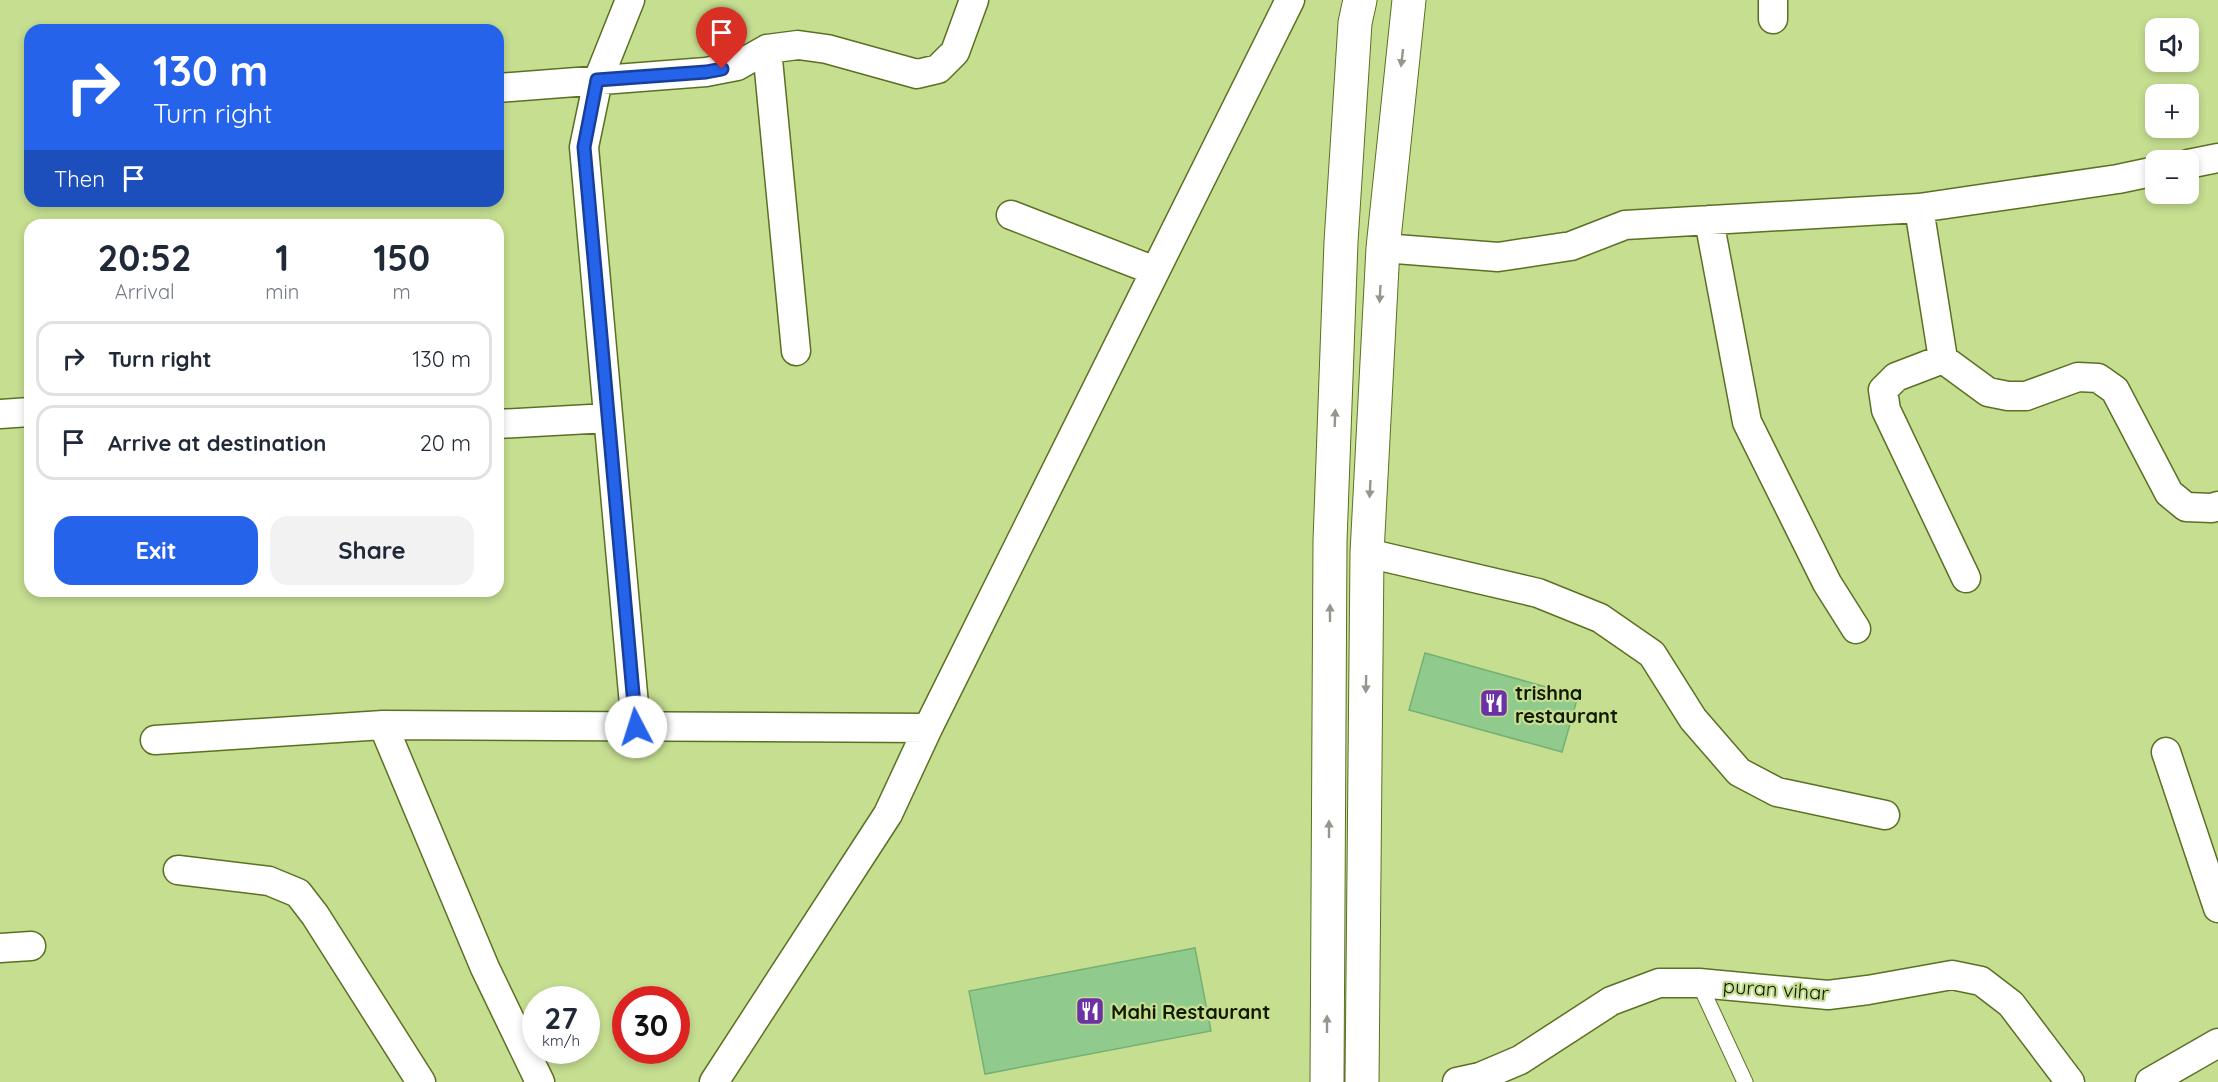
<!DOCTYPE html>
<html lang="en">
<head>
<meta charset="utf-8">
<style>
	:root { --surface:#fff; --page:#f2f2f3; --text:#1f2937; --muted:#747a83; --line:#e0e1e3; --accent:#2563eb }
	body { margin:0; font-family:Quicksand,sans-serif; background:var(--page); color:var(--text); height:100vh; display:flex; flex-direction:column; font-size:22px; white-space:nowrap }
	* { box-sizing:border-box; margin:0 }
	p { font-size:20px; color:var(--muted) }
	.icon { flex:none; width:33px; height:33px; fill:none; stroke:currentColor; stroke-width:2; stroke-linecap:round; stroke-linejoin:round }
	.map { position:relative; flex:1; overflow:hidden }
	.side { position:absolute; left:24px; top:219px; width:480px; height:378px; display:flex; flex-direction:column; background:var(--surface); border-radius:18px; box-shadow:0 3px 9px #0003 }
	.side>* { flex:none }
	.banner { position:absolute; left:24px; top:24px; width:480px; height:183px; border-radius:18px; box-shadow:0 3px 9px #0003; background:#2563eb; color:#fff; overflow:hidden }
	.tools { position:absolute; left:2145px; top:18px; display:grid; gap:12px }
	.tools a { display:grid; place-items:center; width:54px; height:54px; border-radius:12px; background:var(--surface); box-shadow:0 3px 9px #0003; font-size:30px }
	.speed { position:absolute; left:522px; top:986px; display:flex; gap:12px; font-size:30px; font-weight:700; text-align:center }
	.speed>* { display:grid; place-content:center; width:78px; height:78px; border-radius:50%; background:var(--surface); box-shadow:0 3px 9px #0003; line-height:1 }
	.speed small { font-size:15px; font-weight:400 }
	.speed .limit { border:9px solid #d22; background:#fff; color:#111 }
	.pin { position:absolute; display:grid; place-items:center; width:51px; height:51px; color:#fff; margin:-62px -26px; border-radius:50% 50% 50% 0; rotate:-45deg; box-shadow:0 0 6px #0007 }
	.pin .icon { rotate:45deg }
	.me { position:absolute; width:66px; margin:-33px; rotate:355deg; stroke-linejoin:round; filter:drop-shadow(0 0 4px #0008) }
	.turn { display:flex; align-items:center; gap:21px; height:126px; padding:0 30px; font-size:27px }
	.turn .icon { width:78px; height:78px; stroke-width:2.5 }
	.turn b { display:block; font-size:42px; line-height:51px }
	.then { display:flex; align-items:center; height:57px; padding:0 30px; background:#0003; gap:12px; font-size:22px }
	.eta { display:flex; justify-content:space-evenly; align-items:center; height:102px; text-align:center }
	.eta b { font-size:36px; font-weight:700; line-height:42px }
	.button { display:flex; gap:12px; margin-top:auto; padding:12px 30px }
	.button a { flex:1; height:69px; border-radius:18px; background:var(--accent); color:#fff; font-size:24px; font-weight:700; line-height:69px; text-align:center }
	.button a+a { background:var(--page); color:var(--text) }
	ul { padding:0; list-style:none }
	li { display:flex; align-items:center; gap:18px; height:75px; margin:0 12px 9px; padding:0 18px; border:3px solid var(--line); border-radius:18px }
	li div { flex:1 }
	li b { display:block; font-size:22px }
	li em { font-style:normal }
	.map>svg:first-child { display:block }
</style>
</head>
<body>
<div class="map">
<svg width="2218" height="1082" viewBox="0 0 2218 1082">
	<rect width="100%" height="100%" fill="#c5de90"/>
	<path fill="#90cb8d" stroke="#76b074" stroke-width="1.5" d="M1425,653L1578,696L1562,752L1409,710Z
		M1195,948L1211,1031L985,1074L969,991Z"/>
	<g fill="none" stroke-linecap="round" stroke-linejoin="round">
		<g stroke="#5b7023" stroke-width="17">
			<path id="service" d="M1699,983L1745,1082"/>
		</g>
		<g stroke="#5b7023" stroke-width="31">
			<path id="minor" d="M630,0L598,80L584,147L636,727
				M1773,0V19
				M767,49L796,351
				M498,88L706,72L737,66L767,49L798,45L827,49L917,74L938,69L955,52L974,0
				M2188,164L2218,158
				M1919,208L1943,359L1988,392L2008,396H2026L2078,377L2098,378L2115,390L2169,493L2186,507L2212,508L2218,506
				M1011,215L1155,271
				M1709,220L1747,422L1827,583L1856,629
				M1383,248L1498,257L1571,246L1625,225L1919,208L2118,179L2156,171
				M1943,359L1896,377L1883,390L1886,410L1966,578
				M0,414L30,412
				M498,424L608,418
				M1367,553L1538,593L1600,618L1652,654L1693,719L1739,772L1777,792L1885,815
				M383,725L485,968L540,1082
				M155,740L383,725L928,728
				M2166,752L2218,908
				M178,870L269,881L298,893L315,915L421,1082
				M0,948L31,946
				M714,1082L888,814L928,728L1290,0
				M1457,1082L1480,1077L1520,1060L1611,1001L1659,983H1699L1828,995L1868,990L1952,975L1981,981L2011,1004L2070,1082
				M2150,1082L2218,1043"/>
		</g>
		<g stroke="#5b7023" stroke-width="35">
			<path id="secondary" d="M1327,1082L1330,541L1341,242L1355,23L1360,0
				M1362,1082L1367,553L1383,248L1409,0"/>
		</g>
		<use href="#service" stroke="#fff" stroke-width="15"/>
		<use href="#minor" stroke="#fff" stroke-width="28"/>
		<use href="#secondary" stroke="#fff" stroke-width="33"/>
	</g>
	<defs><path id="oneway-solid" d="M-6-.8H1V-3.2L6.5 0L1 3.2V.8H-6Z" transform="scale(1.5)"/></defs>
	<g fill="#94988c">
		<use href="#oneway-solid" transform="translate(1402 58) rotate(97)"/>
		<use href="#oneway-solid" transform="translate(1380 294) rotate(93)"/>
		<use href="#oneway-solid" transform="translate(1335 418) rotate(-88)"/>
		<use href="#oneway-solid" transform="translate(1370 489) rotate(93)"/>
		<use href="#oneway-solid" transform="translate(1330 613) rotate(-90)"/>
		<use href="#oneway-solid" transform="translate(1366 684) rotate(91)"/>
		<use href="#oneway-solid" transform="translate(1329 829) rotate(-90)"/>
		<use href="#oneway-solid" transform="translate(1327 1024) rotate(-90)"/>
	</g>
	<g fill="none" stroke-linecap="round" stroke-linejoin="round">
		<g stroke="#184099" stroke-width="15">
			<path id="route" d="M636,727L584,147L597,80L706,72L722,69"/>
		</g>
		<use href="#route" stroke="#2563eb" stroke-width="10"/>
	</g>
	<defs>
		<g id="restaurant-square" transform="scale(1.5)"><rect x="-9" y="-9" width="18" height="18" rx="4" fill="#6d31a7" stroke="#c5de90"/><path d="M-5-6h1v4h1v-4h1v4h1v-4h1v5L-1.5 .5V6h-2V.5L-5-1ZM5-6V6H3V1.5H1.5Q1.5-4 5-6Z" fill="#fff"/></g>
	</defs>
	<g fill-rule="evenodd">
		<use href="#restaurant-square" x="1494" y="703"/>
		<use href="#restaurant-square" x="1090" y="1011"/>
	</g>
	<g text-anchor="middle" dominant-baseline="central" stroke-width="4.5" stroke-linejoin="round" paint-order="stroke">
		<g font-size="20" font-weight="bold" fill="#111900" stroke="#c5de90" text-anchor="start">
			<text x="1515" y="692">trishna<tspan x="1515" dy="23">restaurant</tspan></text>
			<text x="1111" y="1011">Mahi Restaurant</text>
		</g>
		<g font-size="20" fill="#111900" stroke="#c5de90">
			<text transform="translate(1776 989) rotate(4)">puran vihar</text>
		</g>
	</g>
</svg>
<div class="tools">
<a><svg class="icon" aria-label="sound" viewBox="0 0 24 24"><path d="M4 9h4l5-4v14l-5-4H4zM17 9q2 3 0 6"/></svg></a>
<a>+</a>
<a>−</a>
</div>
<div class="speed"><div>27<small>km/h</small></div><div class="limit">30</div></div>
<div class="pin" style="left:722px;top:69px;background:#d93025"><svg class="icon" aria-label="arrive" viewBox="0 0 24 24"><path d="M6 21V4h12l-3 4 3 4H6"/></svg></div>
<svg class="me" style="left:636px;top:727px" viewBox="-20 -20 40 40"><circle r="19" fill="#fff"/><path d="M0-13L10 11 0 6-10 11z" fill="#2563eb"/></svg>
<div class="banner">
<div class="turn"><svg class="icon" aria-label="right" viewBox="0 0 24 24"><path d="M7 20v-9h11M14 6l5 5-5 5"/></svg><div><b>130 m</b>Turn right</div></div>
<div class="then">Then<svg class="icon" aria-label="arrive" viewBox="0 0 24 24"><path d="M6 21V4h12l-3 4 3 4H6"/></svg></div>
</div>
<section class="side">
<div class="eta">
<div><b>20:52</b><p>Arrival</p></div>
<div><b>1</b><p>min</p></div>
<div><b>150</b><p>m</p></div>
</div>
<ul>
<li><svg class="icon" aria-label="right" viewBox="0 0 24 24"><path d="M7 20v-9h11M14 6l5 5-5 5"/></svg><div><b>Turn right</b></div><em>130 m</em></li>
<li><svg class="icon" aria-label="arrive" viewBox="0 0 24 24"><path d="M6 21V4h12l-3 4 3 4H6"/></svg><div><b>Arrive at destination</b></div><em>20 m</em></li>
</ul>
<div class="button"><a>Exit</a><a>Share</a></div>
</section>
</div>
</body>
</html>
